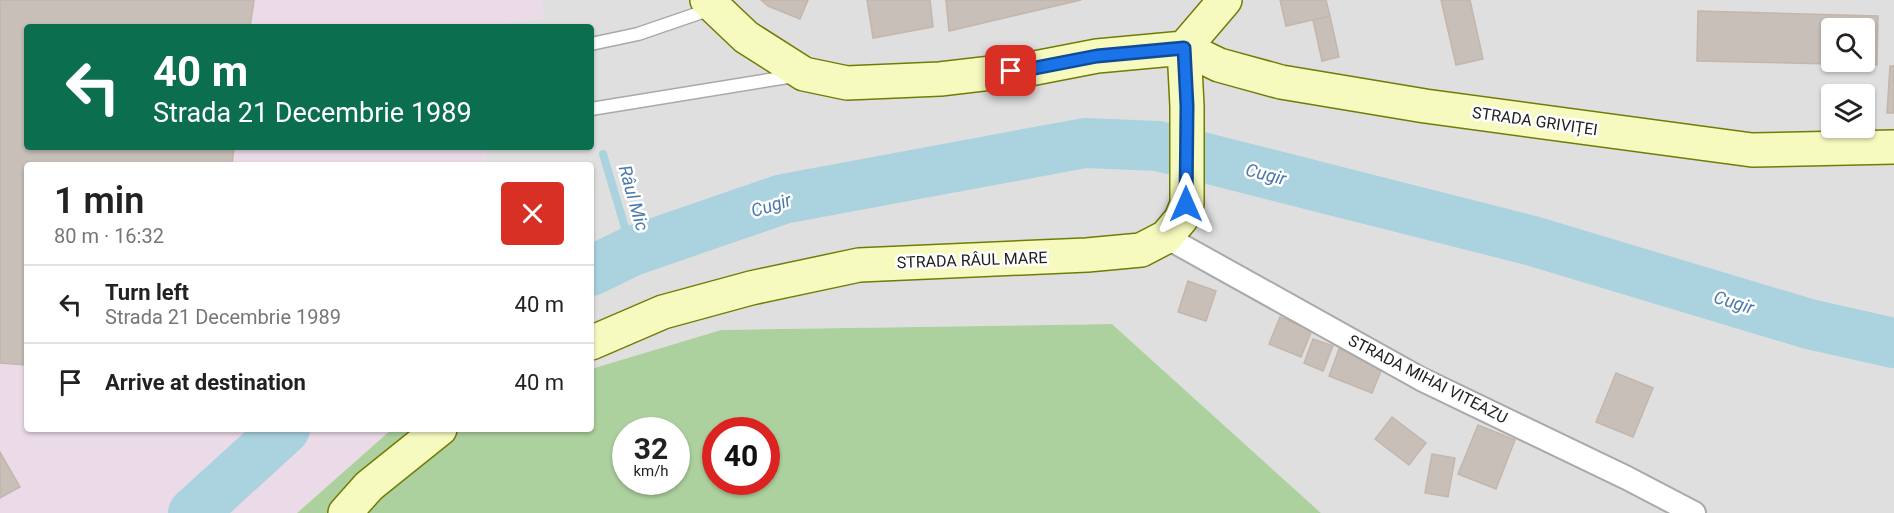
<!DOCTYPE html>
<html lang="en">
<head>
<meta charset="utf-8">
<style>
	:root { --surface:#fff; --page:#f2f2f2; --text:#222; --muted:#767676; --line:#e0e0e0 }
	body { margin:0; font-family:Roboto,sans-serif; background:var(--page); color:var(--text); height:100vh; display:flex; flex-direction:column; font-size:22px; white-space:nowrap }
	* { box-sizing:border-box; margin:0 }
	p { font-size:20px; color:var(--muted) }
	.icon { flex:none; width:33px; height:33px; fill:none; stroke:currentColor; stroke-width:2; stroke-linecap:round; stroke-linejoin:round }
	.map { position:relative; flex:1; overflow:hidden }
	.drawer { position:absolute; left:24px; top:162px; width:570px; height:270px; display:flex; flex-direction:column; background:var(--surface); border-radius:6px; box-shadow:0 2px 4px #0004 }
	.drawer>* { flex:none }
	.guide { position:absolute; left:24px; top:24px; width:570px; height:126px; border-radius:6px; box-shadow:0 2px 4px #0004; background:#0b6e4f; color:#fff; overflow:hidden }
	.fabs { position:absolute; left:1821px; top:18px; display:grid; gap:12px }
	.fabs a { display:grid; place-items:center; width:54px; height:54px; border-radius:6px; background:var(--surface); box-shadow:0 2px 4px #0004; font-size:30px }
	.speed { position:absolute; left:612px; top:417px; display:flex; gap:12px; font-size:30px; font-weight:700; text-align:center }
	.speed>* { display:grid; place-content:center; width:78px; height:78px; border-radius:50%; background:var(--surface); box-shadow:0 2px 4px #0004; line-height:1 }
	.speed small { font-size:15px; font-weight:400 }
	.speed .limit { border:9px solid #d22; background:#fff; color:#111 }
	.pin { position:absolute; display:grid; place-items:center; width:51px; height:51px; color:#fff; margin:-26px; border-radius:12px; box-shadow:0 3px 9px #0006 }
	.me { position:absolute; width:66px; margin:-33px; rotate:0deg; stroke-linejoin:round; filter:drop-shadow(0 0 4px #0008) }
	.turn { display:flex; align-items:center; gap:21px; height:126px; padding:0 30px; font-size:27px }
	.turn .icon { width:78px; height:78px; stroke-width:2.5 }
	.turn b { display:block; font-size:42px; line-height:51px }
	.round { display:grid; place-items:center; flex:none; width:63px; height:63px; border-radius:6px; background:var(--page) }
	.head { display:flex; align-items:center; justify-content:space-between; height:102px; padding:0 30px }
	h1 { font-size:36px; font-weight:600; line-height:45px }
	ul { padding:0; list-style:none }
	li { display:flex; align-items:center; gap:18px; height:78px; padding:0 30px; border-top:2px solid var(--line) }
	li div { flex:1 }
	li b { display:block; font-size:22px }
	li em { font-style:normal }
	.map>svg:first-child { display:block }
</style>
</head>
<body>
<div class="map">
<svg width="1894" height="513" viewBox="0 0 1894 513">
	<rect width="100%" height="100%" fill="#f2efe9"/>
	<path fill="#e0dfdf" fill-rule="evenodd" d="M541,0H1894V513H1321L1112,324L721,330L591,369V165H487L485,147H591V27H473L544,18ZM1832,28H1864V62H1832ZM1832,94H1864V128H1832Z"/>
	<path fill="#ebdbe8" d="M0,0H541L545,18L473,27H27V147H485L487,165H27V429H392L297,513H0Z"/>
	<path fill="#add19e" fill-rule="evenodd" d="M1112,324L1321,513H297L392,429H591V369L721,330ZM626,430H676V482H626ZM716,430H766V482H716Z"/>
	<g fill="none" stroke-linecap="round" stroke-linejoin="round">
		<path stroke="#aad3df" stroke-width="8" d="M603,154L632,251"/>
		<path stroke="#aad3df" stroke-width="50" d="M591,271L632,251L783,199L1085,143L1158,146L1529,240L1809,324L1894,343
			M193,513L285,429"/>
	</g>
	<path fill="#c7bfb8" stroke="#c4b6ab" stroke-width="1.5" fill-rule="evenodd" d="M0,0H254L250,27H27V147H234L232,165H27V365L0,363Z
		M761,0H808L800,19L768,6Z
		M867,0H930L933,27L873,38Z
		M946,0H1081L949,31Z
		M1280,0H1326L1330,16L1286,26Z
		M1441,0H1470L1483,59L1456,65Z
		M1698,11L1878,16L1877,65L1697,61ZM1832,28H1864V62H1832Z
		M1330,16L1339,57L1322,61L1313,20Z
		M1890,66H1894V113H1887Z
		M1188,281L1216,291L1206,321L1178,312Z
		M1280,317L1312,330L1301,357L1269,344Z
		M1313,339L1333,346L1323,371L1304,363Z
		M1339,349L1383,366L1372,393L1329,376Z
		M1616,373L1653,388L1633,437L1596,422Z
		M1392,417L1426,443L1409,465L1375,439Z
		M1478,425L1515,440L1496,489L1458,474Z
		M0,452L20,487L0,498Z
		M1432,454L1455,458L1448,497L1425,493Z"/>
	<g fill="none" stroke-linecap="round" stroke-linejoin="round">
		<g stroke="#a9a9a9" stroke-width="15">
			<path id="lane" d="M591,44L638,34L711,9
				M591,109L794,76"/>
		</g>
		<g stroke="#a9a9a9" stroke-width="26">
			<path id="street" d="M1166,237L1421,379L1627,478L1694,513"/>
		</g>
		<g stroke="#707d05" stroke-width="36">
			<path id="secondary" d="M707,0L746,37L804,74L847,83L940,79L1035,68L1097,56L1184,48L1225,0
				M1184,48L1219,65L1281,82L1425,106L1752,150L1894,147
				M591,343L663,312L751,288L859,265L1087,255L1141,250L1166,237L1181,219L1187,204V106L1184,48
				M345,513L369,486L440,429"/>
		</g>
		<use href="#lane" stroke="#fff" stroke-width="12"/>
		<use href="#street" stroke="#fff" stroke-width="22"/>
		<use href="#secondary" stroke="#f7fabf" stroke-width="33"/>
	</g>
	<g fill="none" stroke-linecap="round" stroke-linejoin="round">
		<g stroke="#114b97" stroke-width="15">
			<path id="route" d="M1011,71L1035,68L1097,56L1184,48L1187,106L1186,204"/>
		</g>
		<use href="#route" stroke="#1a73e8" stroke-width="10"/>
	</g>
	<g text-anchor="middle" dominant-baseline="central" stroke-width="5" stroke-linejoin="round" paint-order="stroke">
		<g font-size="16" fill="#222" stroke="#fff">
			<text transform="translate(1535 121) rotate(8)">STRADA GRIVIȚEI</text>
			<text transform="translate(972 260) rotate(-2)">STRADA RÂUL MARE</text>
			<text transform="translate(1428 379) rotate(27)">STRADA MIHAI VITEAZU</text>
		</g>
		<g font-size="18" font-style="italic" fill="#4a7aab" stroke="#fff">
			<text transform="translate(1266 174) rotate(14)">Cugir</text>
			<text transform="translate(634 198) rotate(74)">Râul Mic</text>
			<text transform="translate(771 205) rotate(-17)">Cugir</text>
			<text transform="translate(1734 302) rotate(17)">Cugir</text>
		</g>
	</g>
</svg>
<div class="fabs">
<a><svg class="icon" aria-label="search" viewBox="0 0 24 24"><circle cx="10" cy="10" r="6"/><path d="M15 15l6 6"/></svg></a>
<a><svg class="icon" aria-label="layers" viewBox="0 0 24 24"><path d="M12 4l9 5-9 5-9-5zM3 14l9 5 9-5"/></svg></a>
</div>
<div class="speed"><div>32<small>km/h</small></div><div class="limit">40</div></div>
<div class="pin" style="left:1011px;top:71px;background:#d93025"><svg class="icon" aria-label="arrive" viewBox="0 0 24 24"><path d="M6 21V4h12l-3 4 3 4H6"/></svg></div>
<svg class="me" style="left:1186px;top:204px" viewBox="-20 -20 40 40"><path d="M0-17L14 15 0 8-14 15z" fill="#1a73e8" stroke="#fff" stroke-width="4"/></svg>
<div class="guide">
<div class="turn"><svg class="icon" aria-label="left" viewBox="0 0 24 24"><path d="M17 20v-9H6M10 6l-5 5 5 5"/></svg><div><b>40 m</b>Strada 21 Decembrie 1989</div></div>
</div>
<section class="drawer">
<div class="head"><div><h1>1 min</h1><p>80 m · 16:32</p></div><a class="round" style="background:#d93025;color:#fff"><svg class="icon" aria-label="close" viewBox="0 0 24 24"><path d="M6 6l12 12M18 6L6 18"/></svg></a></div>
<ul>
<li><svg class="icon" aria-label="left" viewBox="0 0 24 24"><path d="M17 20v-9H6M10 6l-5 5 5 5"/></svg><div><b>Turn left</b><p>Strada 21 Decembrie 1989</p></div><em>40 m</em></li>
<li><svg class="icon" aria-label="arrive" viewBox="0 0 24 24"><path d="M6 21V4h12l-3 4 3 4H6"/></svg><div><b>Arrive at destination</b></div><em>40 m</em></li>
</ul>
</section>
</div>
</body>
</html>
